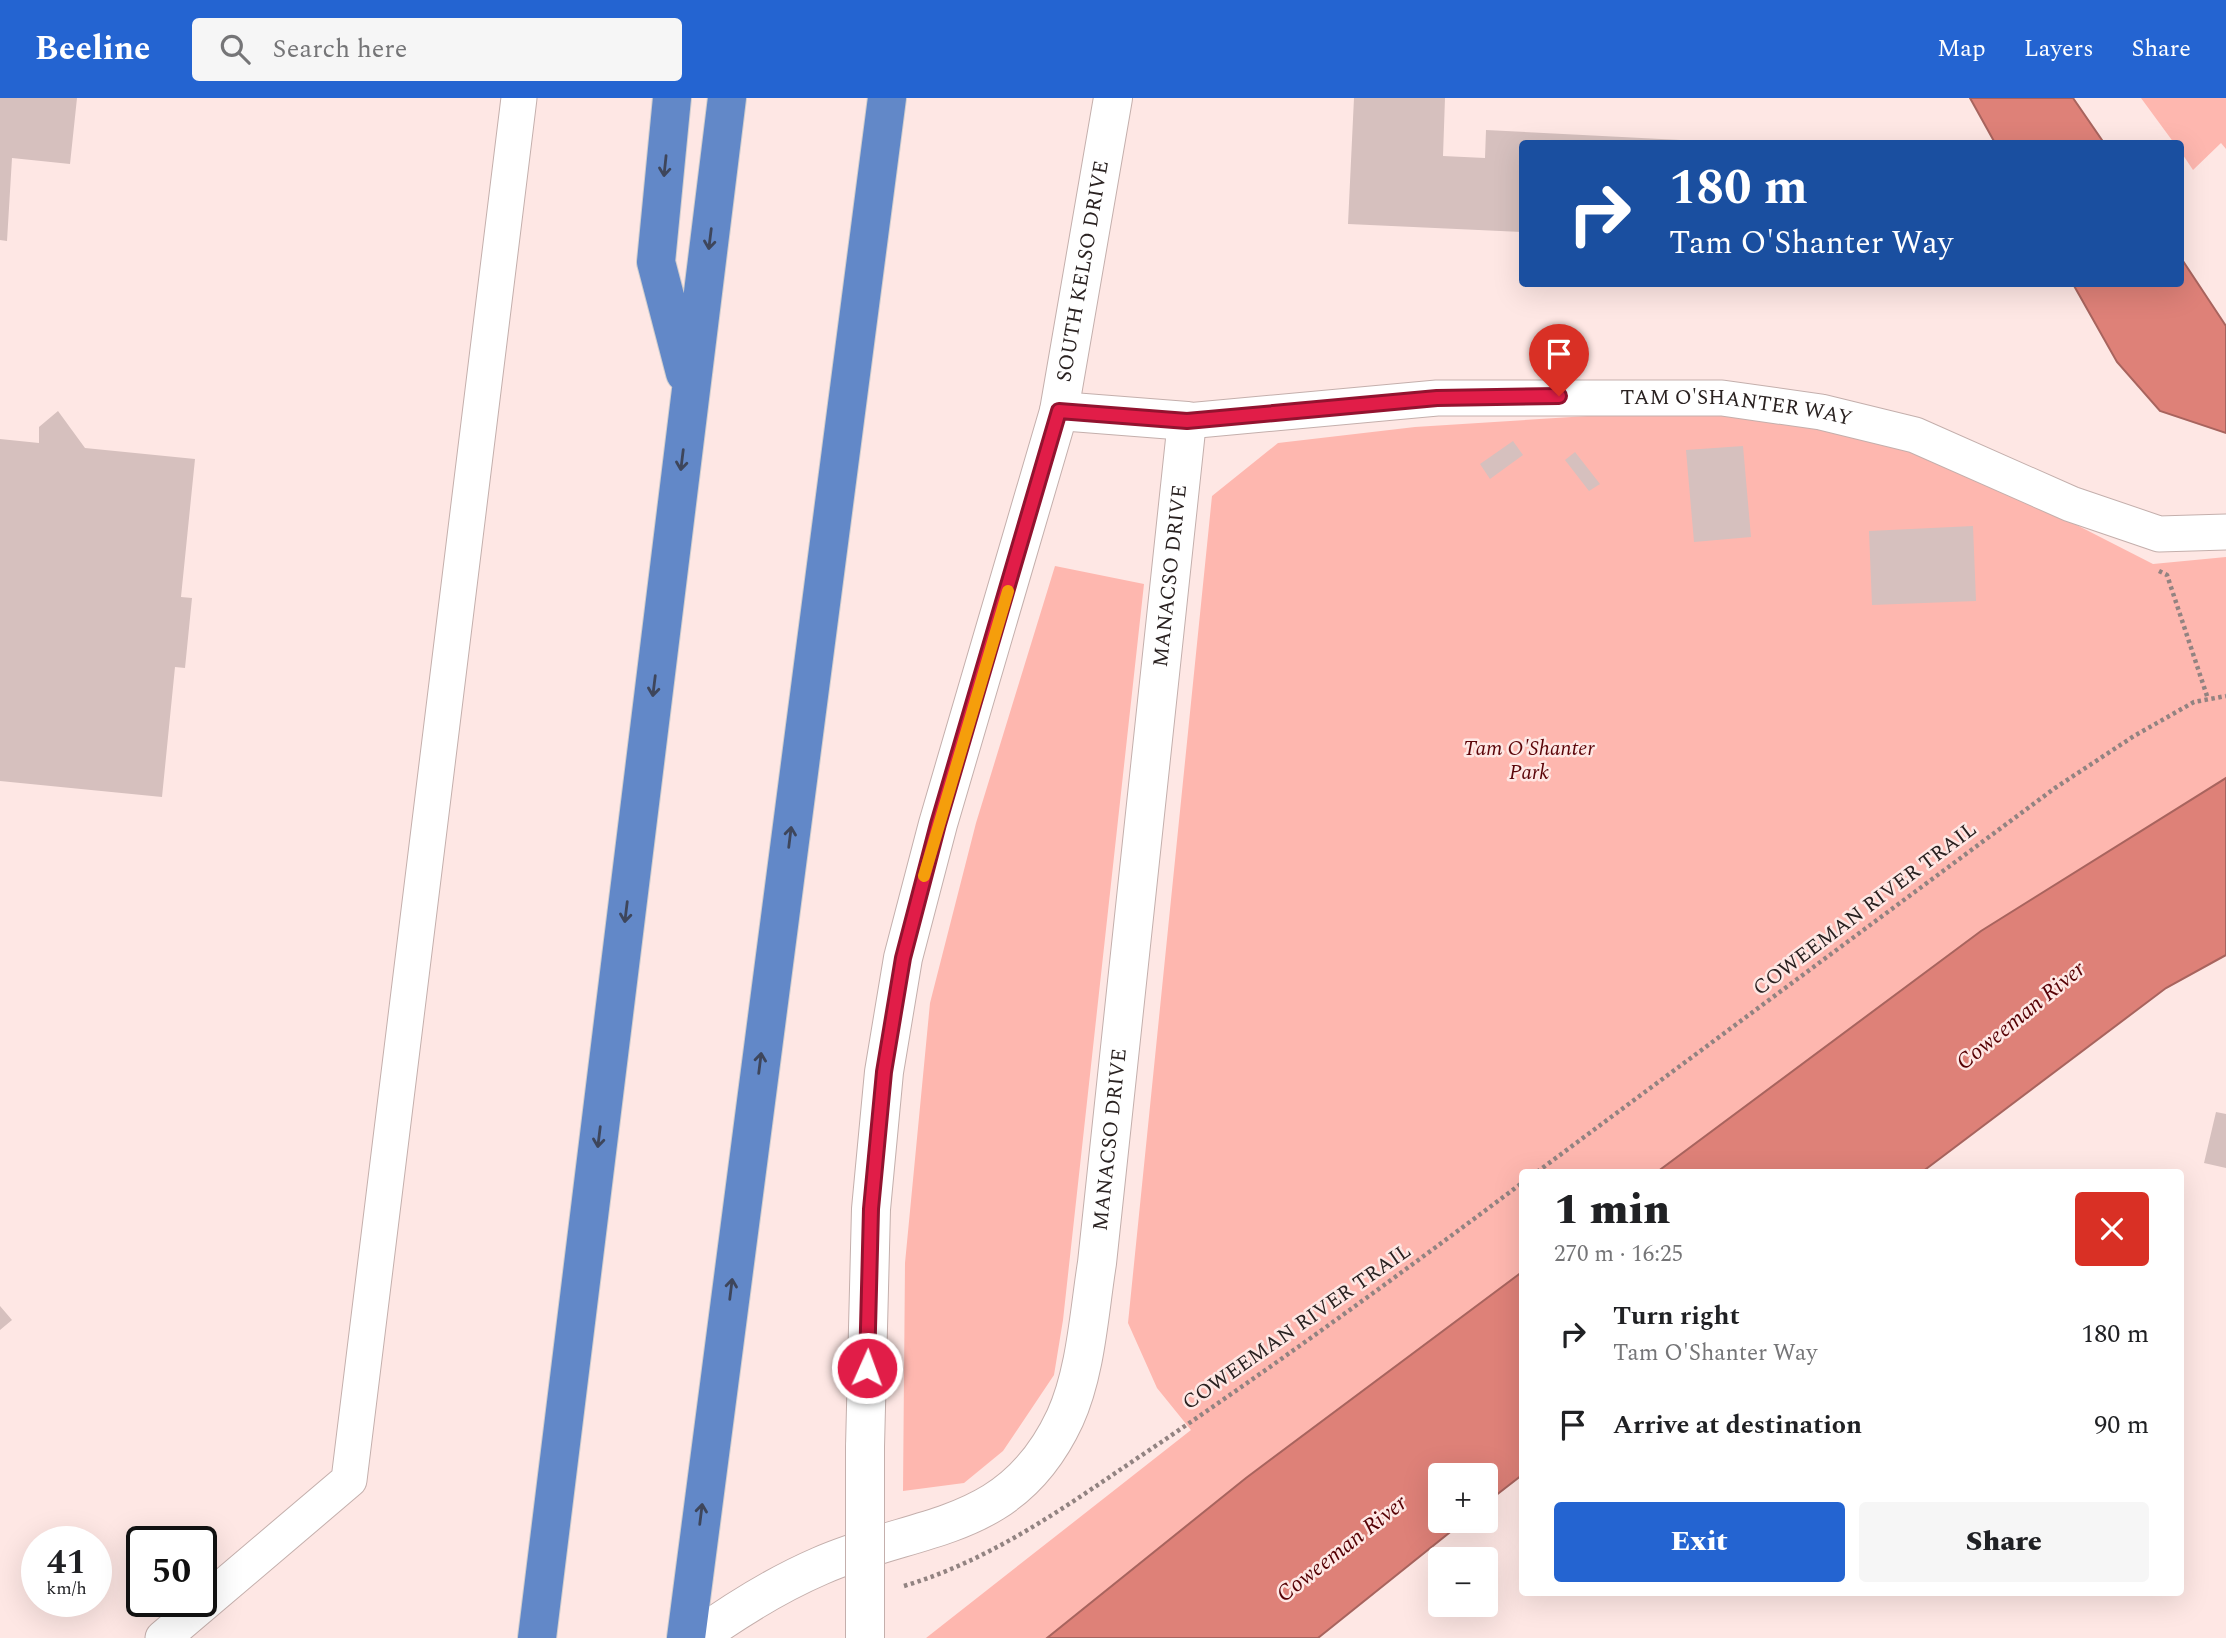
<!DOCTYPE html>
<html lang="en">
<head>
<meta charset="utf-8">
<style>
	:root { --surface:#fff; --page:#f6f6f6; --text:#202124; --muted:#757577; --accent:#2464d1 }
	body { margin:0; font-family:Spectral,serif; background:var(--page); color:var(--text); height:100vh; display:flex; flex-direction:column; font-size:26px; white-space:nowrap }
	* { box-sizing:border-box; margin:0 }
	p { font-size:23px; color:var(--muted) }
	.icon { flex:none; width:38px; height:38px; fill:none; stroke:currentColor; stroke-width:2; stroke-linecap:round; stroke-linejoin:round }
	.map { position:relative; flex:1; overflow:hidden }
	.drawer { position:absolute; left:1519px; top:1071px; width:665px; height:427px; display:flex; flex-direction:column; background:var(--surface); border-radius:7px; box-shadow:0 7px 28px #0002 }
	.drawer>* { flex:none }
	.guide { position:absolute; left:1519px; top:42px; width:665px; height:147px; border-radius:7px; box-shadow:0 7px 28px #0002; background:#1a4fa0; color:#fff; overflow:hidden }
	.fabs { position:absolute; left:1428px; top:1365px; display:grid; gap:14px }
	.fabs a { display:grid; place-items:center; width:70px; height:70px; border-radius:7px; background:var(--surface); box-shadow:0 7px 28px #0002; font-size:35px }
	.speed { position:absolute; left:21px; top:1428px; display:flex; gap:14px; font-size:35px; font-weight:700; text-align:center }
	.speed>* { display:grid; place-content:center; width:91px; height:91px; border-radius:50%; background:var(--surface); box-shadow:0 7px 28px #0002; line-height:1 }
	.speed small { font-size:18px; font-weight:400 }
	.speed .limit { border:4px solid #111; border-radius:10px; background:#fff; color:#111 }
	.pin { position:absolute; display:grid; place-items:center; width:60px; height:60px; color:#fff; margin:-72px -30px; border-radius:50% 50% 50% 0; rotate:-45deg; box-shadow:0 0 7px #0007 }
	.pin .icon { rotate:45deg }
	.me { position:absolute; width:77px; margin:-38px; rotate:2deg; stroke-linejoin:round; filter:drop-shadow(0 0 5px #0008) }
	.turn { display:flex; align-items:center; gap:24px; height:147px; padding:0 35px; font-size:32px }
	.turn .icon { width:91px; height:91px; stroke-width:2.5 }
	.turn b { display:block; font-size:49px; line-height:60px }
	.round { display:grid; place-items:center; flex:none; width:74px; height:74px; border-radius:7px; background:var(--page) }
	.overview { display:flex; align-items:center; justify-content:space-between; height:119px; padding:0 35px }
	h1 { font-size:42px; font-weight:800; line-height:52px }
	.action { display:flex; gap:14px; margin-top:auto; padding:14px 35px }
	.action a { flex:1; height:80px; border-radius:7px; background:var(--accent); color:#fff; font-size:28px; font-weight:800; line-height:80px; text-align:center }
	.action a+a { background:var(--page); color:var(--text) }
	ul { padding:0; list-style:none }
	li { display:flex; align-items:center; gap:21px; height:91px; padding:0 35px }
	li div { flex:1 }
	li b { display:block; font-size:26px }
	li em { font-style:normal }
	header { display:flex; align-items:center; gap:42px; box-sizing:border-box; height:98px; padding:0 35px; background:var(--accent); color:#fff }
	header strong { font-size:33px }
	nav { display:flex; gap:38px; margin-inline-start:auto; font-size:24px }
	.search { width:490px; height:63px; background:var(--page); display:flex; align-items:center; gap:18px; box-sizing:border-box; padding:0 24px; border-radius:7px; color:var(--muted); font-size:26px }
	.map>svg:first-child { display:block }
</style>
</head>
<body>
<header>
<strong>Beeline</strong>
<div class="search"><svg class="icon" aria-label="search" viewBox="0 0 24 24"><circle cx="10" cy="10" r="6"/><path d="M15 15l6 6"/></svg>Search here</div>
<nav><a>Map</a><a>Layers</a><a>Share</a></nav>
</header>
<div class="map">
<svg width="2226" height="1540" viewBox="0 0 2226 1540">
	<rect width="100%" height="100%" fill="#fee7e4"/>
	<path fill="#feb7af" d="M2141,0H2226V51L2221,45L2193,72L2181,54L2180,46L2174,45Z
		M1619,316L1789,319L1963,369L2153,466L2226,459V680L1981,833L1657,1074H1522V1174L1246,1380L1047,1540H926L1191,1332L1157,1290L1128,1225L1212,398L1278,345L1415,329Z
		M1055,468L1144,486L1063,1222L1054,1277L1003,1353L964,1385L903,1393L905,1165L930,905L976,725Z"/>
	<path fill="#de8178" stroke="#a8645e" stroke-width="2" d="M1970,0H2073L2104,45H1995Z
		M2181,160L2226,228V335L2160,313L2117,264L2073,186H2180Z
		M2226,680V857L2166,890L1922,1074H1657L1981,833Z
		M1522,1174V1377L1486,1405V1377H1440V1423H1464L1318,1540H1047L1246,1380Z"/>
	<path fill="#d6c0be" d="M0,0H77L70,66L12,60L7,143L0,142Z
		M1354,0H1445L1443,58L1485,60L1486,32L1759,46H1522V134L1348,126Z
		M58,313L85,350L195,361L181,499L192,500L185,570L175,569L162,699L0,683V341L39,345V329Z
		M1513,343L1523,357L1490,381L1480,366Z
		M1743,348L1751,439L1694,444L1686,352Z
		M1575,354L1600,386L1589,393L1565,362Z
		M1973,428L1976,503L1872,507L1869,433Z
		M2216,1014L2226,1016V1070L2204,1065Z
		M0,1208L12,1222L0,1232Z"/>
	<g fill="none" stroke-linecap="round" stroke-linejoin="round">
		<g stroke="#c4afac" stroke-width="37">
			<g id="minor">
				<path id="s1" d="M1187,323L1437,300H1722L1821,314L1915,337L2071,406L2159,436L2226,434"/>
				<path d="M163,1540L349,1382L519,0"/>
			</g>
		</g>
		<g stroke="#c4afac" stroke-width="40">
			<g id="tertiary">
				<path id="s2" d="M697,1540C736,1512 776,1487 820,1468C920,1424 1011,1436 1065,1320C1086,1274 1089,1215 1097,1165L1187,323L1059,313"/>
			</g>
		</g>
		<g stroke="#c4afac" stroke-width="40">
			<g id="secondary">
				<path id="s3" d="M865,1349L871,1111L884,974L903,860L938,726L1059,313L1113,0"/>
			</g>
		</g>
		<g stroke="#d0cece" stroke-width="40">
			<path id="motorway" d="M672,0L656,164L685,275
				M537,1540L727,0
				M686,1540L887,0"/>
		</g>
		<path stroke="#928381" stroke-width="4.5" stroke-dasharray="3.5 3.5" stroke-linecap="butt" d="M2159,473L2167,477L2208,601
			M1537,1074L2055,690L2134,638L2194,604L2226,598
			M904,1488C1000,1459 1074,1402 1157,1347C1281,1263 1402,1175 1522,1085"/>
		<use href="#minor" stroke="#fff" stroke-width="35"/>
		<use href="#tertiary" stroke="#fff" stroke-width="38"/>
		<use href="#secondary" stroke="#fff" stroke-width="38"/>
		<use href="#motorway" stroke="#6288c8" stroke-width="38"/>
		<g stroke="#c4afac" stroke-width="40" stroke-linecap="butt">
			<path id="secondary-bridge" d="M865,1349V1540"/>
		</g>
		<use href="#secondary-bridge" stroke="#fff" stroke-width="38"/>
	</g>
	<defs><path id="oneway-shaft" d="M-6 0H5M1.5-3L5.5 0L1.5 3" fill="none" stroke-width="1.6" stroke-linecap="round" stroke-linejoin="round" transform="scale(1.75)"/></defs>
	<g stroke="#3e465b">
		<use href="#oneway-shaft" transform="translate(665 68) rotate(96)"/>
		<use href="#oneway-shaft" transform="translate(710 141) rotate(97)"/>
		<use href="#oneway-shaft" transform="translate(682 362) rotate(97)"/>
		<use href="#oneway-shaft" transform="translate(654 588) rotate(97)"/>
		<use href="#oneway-shaft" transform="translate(790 739) rotate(-83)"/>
		<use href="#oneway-shaft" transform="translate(626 814) rotate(97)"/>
		<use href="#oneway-shaft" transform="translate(760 965) rotate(-83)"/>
		<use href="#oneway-shaft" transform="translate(599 1039) rotate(97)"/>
		<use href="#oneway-shaft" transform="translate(731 1191) rotate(-83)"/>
		<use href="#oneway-shaft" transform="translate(701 1416) rotate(-83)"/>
	</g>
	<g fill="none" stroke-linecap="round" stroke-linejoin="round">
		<g stroke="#92132f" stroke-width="18">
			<path id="route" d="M867,1270L871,1111L884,974L903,860L938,726L1059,313L1187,323L1437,300L1559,298"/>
		</g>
		<use href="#route" stroke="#e11d48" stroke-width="12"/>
		<path stroke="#f59e0b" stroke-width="12" d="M924,778L1008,493"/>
	</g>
	<g text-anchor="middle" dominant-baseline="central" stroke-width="5" stroke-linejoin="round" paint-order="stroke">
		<g font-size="21" fill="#2a2221" stroke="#fee7e4">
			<text stroke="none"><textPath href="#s3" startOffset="1202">SOUTH KELSO DRIVE</textPath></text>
			<text stroke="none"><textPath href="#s1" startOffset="551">TAM O'SHANTER WAY</textPath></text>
			<text stroke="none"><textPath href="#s2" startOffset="1290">MANACSO DRIVE</textPath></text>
			<text transform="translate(1865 811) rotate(-37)">COWEEMAN RIVER TRAIL</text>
			<text stroke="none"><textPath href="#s2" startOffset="723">MANACSO DRIVE</textPath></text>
			<text transform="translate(1297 1229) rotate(-35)">COWEEMAN RIVER TRAIL</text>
		</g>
		<g font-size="21" font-style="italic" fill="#5b0408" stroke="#fee7e4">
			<text x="1529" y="651">Tam O'Shanter<tspan x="1529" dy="24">Park</tspan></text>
		</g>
		<g font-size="23" font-style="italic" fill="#560004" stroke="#fee7e4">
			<text transform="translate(2021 918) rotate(-39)">Coweeman River</text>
			<text transform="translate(1342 1451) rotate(-38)">Coweeman River</text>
		</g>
	</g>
</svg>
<div class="fabs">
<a>+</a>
<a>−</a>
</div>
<div class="speed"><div>41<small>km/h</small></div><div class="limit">50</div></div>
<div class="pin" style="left:1559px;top:298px;background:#d93025"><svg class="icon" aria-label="arrive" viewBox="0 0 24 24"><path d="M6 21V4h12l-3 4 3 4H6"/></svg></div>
<svg class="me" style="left:867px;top:1270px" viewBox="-20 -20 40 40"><circle r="17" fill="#e11d48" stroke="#fff" stroke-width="3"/><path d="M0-11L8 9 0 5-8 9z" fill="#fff"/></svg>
<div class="guide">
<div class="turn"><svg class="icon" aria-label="right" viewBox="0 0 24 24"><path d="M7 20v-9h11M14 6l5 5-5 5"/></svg><div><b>180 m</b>Tam O'Shanter Way</div></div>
</div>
<section class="drawer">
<div class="overview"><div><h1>1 min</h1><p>270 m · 16:25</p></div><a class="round" style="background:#d93025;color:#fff"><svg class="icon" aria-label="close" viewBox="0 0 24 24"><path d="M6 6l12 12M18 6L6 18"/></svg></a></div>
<ul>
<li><svg class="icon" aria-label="right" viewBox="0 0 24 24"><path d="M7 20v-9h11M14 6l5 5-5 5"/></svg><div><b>Turn right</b><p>Tam O'Shanter Way</p></div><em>180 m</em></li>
<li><svg class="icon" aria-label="arrive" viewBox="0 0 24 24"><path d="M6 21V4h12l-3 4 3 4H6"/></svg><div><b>Arrive at destination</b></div><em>90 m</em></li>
</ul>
<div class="action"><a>Exit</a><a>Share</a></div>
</section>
</div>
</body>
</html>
